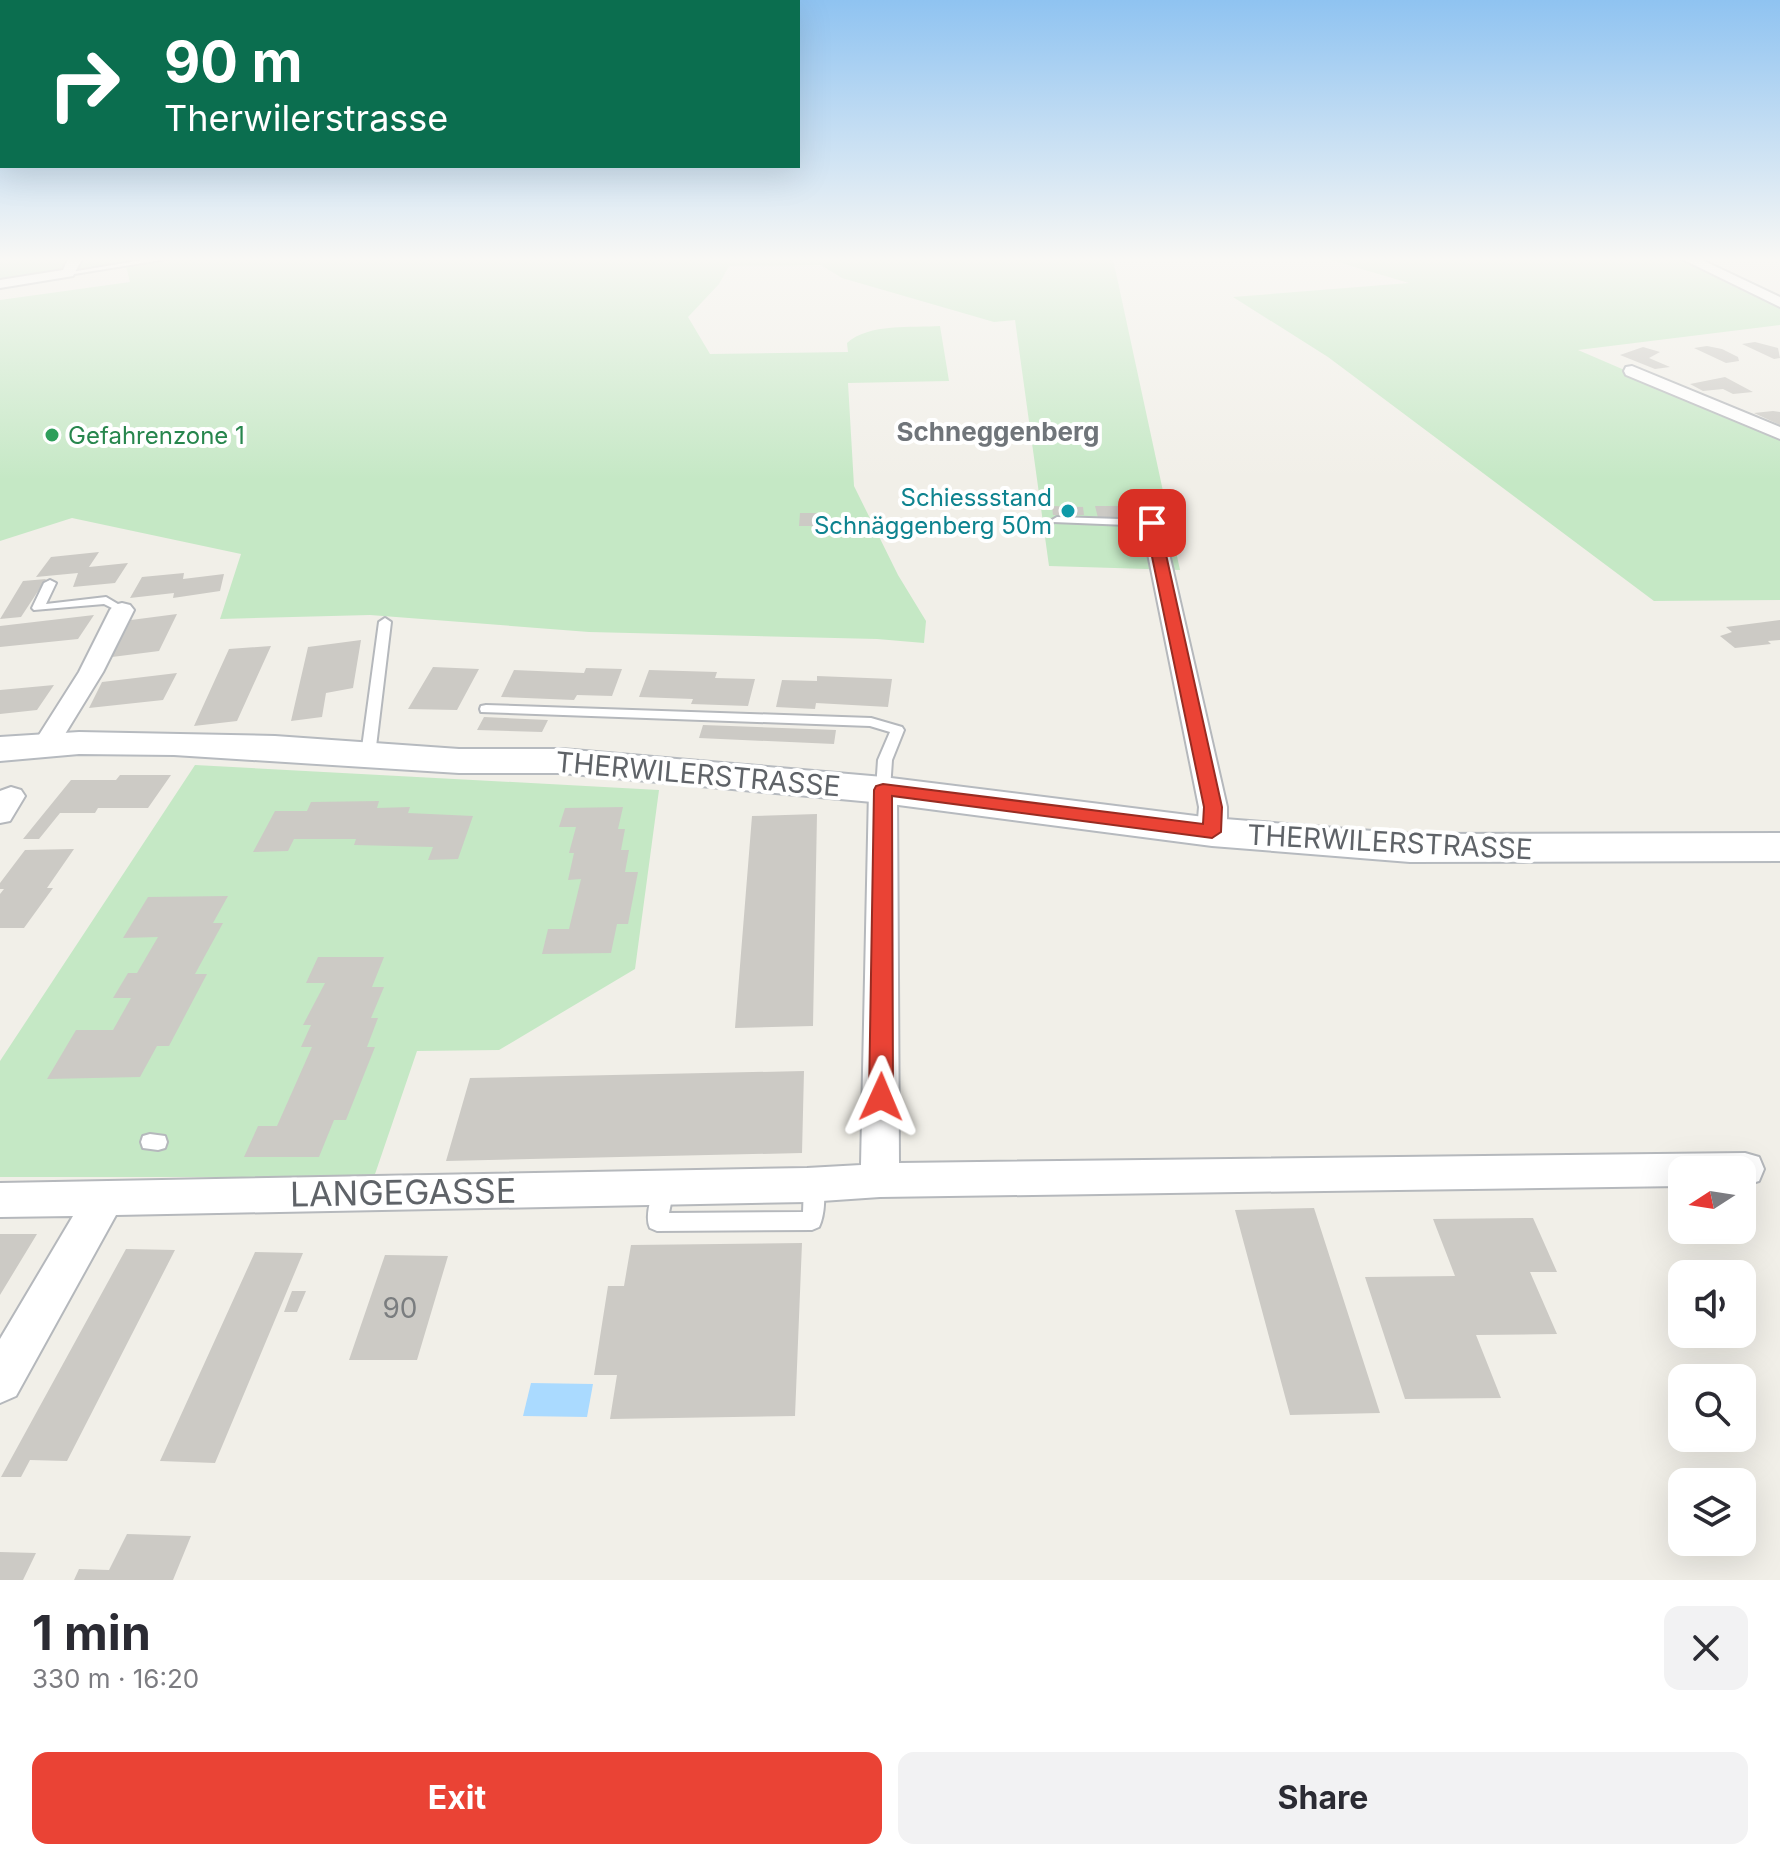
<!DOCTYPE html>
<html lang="en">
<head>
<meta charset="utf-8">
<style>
	:root { --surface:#fff; --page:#f2f2f3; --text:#2b2b33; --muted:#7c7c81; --accent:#ea4335 }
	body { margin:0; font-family:Inter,sans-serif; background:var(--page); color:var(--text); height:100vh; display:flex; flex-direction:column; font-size:30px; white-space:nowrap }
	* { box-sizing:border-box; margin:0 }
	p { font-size:26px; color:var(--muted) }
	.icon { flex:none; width:44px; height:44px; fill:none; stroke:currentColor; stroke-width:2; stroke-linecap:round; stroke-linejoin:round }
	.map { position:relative; height:1580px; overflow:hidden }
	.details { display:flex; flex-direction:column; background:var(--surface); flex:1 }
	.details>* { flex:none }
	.banner { position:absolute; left:0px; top:0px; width:800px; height:168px; box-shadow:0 8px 32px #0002; background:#0b6e4f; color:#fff; overflow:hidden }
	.needle { width:52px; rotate:258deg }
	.controls { position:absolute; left:1668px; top:1156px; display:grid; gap:16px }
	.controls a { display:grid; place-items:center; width:88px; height:88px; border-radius:16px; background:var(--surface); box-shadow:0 8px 32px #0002; font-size:40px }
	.pin { position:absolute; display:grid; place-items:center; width:68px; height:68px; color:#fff; margin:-34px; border-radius:16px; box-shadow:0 4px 12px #0006 }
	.me { position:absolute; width:88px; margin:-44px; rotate:1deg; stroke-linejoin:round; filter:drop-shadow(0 0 6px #0008) }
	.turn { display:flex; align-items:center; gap:28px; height:168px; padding:0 32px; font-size:36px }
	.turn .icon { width:104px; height:104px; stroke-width:2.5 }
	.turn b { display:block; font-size:56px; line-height:68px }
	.round { display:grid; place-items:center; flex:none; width:84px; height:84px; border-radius:16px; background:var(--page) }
	.head { display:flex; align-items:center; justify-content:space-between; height:136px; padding:0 32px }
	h1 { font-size:48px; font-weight:700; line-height:60px }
	.action { display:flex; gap:16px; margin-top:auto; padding:16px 32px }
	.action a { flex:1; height:92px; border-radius:16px; background:var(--accent); color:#fff; font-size:32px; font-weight:700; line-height:92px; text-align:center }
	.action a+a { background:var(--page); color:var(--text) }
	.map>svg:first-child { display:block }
</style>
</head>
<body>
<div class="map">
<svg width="1780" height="1580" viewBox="0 0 1780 1580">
	<rect width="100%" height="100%" fill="#f1efe8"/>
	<path fill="#c5e8c5" d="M0,259H156L0,283Z
		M175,259H1113L1180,570L1049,566L1015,320L994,322L842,278L821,265L729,266L719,284L688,317L710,354L848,352L847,343C869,323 912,328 940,326L949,381L848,383L854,486L898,575L926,621L924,643L877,639L589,632L370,615L220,619L241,554L72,518L0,541V300L130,282L126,266Z
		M1328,259H1683L1780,306V325L1578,350L1780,437V600L1654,601L1328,357L1233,297L1409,283Z
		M195,765L659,790L635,969L499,1050L417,1051L374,1177H0V1061Z"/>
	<path fill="#aadaff" d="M531,1383L593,1384L587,1417L523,1416Z"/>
	<path fill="#cccac5" d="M1755,342L1778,348L1780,358L1774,359L1742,344Z
		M1707,346L1722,349L1738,357L1739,361L1726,363L1694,348Z
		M1643,347L1660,352L1649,358L1670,367L1655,369L1620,355Z
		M1725,377L1753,392L1733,394L1723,389L1703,391L1690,384Z
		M1773,411L1780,412V425L1754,413Z
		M1052,506L1083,507L1084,515H1053Z
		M1095,506H1134L1138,518H1098Z
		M800,513H820L819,526H799Z
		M99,552L89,567L128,563L115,583L73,587L78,573L36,577L51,557Z
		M184,573L183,579L224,574L220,591L173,598L174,593L130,598L142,577Z
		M46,579L21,617L0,619L23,581Z
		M177,614L159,651L112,657L131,620Z
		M94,615L78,639L0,647V626Z
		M1780,620V640L1768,641L1771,644L1735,648L1720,636L1732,632L1726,627Z
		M361,640L353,688L326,693L322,717L291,721L308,647Z
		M271,646L237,721L194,726L229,649Z
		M433,667L479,669L457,710L408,709Z
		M586,668L622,669L612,696L577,695L574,700L501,697L514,670L584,673Z
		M649,670L717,672L715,678L755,679L748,706L691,704L693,699L639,697Z
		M177,673L163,700L89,708L102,682Z
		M817,676L892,679L888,707L816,703L815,709L776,707L782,680L817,681Z
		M54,685L37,710L0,714V690Z
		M484,717L548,720L542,732L477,730Z
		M703,725L836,730L834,744L699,738Z
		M120,775H171L148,808H98L95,813H60L39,839H23L71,780H116Z
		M379,801L377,808L410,807L408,813L473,816L458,859L428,860L433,847L354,845L356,839H294L288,851L253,852L275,811H307L311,802Z
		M623,807L618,829H625L621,850H629L625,872H638L628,924H617L611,953L542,954L548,929H569L581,879L568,880L574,853H569L576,827H559L565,808Z
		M817,814L813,1026L735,1028L752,816Z
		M74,849L47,888H53L24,928H0V894L4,889H0V883L25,850Z
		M228,896L213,923H223L195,974H207L169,1046H157L140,1077L47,1079L76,1030H113L131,998H113L128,973H137L158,937L123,938L148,897Z
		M318,957H384L372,987H384L371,1018H378L367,1047H375L346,1120H334L319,1157H244L258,1126H277L312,1047H301L311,1025H303L325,983H306Z
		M804,1071L802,1153L446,1161L470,1078Z
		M1314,1208L1380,1413L1290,1415L1235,1210Z
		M1533,1218L1557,1272H1530L1557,1334L1476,1335L1501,1398L1405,1399L1365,1277L1455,1276L1433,1219Z
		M0,1234H37L0,1295Z
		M802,1243L795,1416L610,1419L617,1375H594L608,1286H624L631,1245Z
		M126,1249L175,1250L67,1461L30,1460L21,1477H1Z
		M255,1252L303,1253L215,1463L160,1461Z
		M385,1255L448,1256L417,1360H349Z
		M292,1291H306L297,1312H284Z
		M127,1534L191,1536L173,1580H74L79,1569L109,1570Z
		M0,1552L36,1553L23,1580H0Z"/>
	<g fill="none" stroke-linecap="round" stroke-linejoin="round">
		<g stroke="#b5b8bc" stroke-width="4">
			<path id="lane" d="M149,259H167L68,275L65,273Z
				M1057,517L1152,520L1157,523L1152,526L1053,522L1052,520Z
				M50,580L56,583L46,604L106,597L128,610L122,613L104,604L34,610L32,608L44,583Z
				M385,618L391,622L375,755L368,759L361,755L379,622Z
				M486,705L871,718L902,727L904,730L892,760L890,790L883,794L876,790L878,760L890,732L870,726L481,712L480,709L481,706Z
				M150,1134L165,1136L167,1142L165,1148L158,1150L143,1148L141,1142L143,1136Z
				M814,1177L821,1179C826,1191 825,1215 819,1227L812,1230L657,1231L650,1228C644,1216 652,1194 657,1182L664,1180L671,1182L674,1188L669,1213L803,1212L804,1185L807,1179Z"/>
		</g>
		<g stroke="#b5b8bc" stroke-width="4">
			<path id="street" d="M68,259H82L73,276L0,288V280L63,270Z
				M1682,259H1700L1780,297V307Z
				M1632,366L1780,427V439L1626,375L1624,371L1626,367Z
				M1150,508L1160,514L1227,807V832L1222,839L1212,842L1202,839L1197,832L1199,807L1140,514Z
				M122,603L130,605L134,610L103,672L54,752H36L32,746L79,672L110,610L114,605Z
				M883,781L893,784L897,790L899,1163L1745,1153L1759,1157L1764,1169L1759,1181L1742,1186V1170H1682V1186L880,1197L807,1202L116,1215L16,1396L0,1403V1339L73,1216L0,1217V1183L807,1168L861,1165L869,790L873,784Z
				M11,787L21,790L25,796L10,821L0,823V791Z"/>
		</g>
		<g stroke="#b6babf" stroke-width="4">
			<path id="secondary" d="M79,732L275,736L459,749H562L883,777L1212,818L1410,834L1780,833V861L1410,862L1212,846L883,803L562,773H459L174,755L79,754L0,761V737Z"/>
		</g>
		<use href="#lane" fill="#fff" fill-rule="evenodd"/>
		<use href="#street" fill="#fff" fill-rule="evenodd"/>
		<use href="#secondary" fill="#fff" fill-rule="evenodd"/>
	</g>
	<linearGradient id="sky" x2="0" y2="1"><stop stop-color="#8fc3f1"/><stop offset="0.54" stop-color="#f9f8f5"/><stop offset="1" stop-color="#f9f8f5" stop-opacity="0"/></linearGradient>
	<rect width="1780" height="480" fill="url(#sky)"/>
	<path fill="#ea4335" stroke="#982c22" stroke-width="2" d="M1152,519L1159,523L1222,807L1221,832L1212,838L892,796L893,1097L889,1104L881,1107L873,1104L869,1097L874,790L876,786L883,784L1203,824L1204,807L1145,523Z"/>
	<circle fill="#2e9e5b" stroke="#fff" stroke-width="3" cx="52" cy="435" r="8"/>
	<circle fill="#0f9aa8" stroke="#fff" stroke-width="3" cx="1068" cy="511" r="8"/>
	<g text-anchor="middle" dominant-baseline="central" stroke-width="8" stroke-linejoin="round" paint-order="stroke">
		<g font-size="24" fill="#27864d" stroke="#fff" text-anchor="start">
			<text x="68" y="435">Gefahrenzone 1</text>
		</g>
		<g font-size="24" fill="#0d838f" stroke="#fff" text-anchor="end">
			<text x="1052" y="497">Schiessstand<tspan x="1052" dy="28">Schnäggenberg 50m</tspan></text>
		</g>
		<g font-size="26" font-weight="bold" fill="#70757a" stroke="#fff">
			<text x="998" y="431">Schneggenberg</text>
		</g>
		<g font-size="28" fill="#5f6368" stroke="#fff">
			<text transform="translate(698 774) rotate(5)">THERWILERSTRASSE</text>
			<text transform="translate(1390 842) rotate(3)">THERWILERSTRASSE</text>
		</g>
		<g font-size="28" fill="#7a7d7f">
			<text x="400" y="1308">90</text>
		</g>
		<g font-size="34" fill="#5f6368" stroke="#fff">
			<text transform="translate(403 1192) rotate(-1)">LANGEGASSE</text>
		</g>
	</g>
</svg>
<div class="controls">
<a><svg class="needle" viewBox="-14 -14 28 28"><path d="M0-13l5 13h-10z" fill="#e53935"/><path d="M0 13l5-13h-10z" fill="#7c7c81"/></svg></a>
<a><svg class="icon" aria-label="sound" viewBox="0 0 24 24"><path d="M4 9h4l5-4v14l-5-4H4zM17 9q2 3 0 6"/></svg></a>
<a><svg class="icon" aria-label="search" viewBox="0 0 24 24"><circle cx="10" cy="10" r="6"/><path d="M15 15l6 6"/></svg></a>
<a><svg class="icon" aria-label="layers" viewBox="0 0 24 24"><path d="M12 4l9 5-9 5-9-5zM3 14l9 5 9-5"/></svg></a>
</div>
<div class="pin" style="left:1152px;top:523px;background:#d93025"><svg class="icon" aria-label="arrive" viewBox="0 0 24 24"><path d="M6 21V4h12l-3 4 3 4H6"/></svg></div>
<svg class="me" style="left:881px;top:1097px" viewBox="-20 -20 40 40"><path d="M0-17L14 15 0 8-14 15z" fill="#ea4335" stroke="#fff" stroke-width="4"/></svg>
<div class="banner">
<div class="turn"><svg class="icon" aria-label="right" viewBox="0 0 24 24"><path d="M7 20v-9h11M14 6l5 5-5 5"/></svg><div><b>90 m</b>Therwilerstrasse</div></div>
</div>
</div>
<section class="details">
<div class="head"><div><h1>1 min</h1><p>330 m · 16:20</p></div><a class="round"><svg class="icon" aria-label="close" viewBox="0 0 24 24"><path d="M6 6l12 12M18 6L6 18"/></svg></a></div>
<div class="action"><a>Exit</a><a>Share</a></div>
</section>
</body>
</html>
